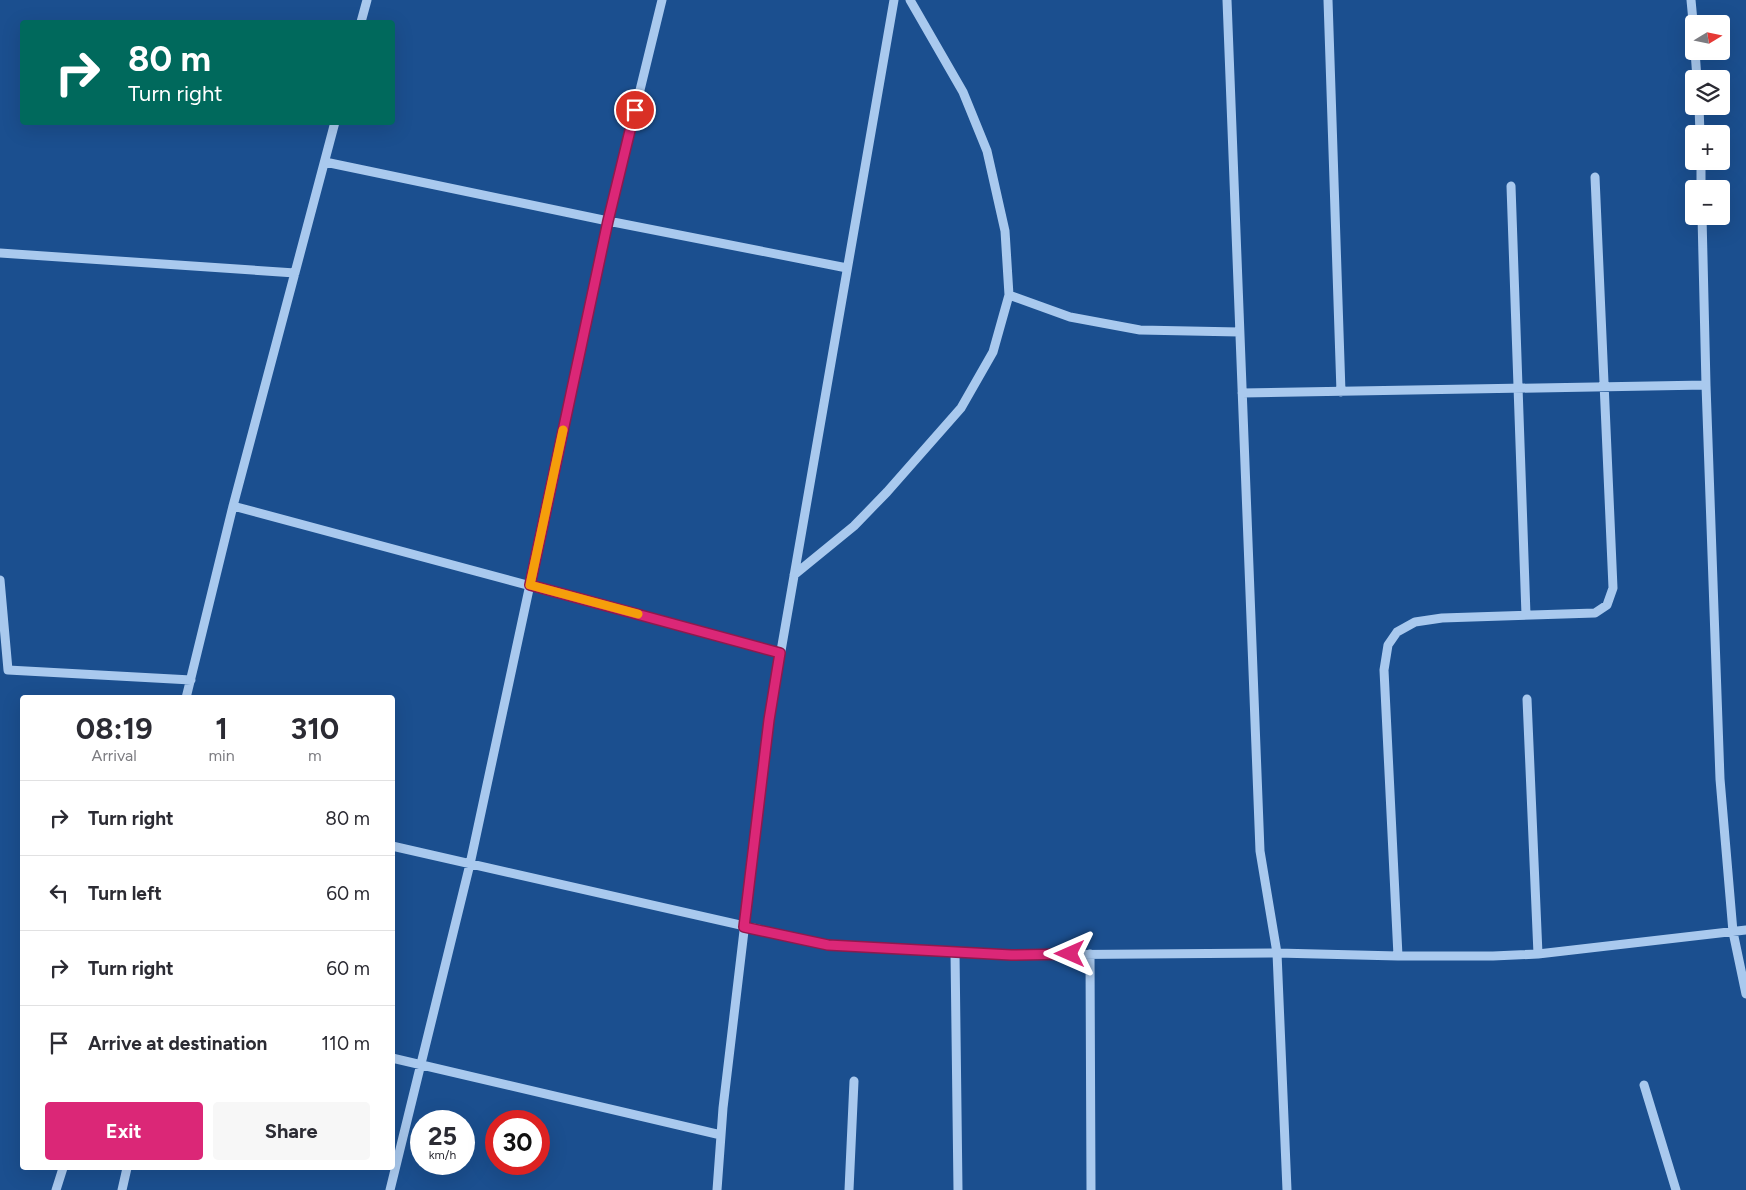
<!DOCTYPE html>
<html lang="en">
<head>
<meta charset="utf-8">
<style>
	:root { --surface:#fff; --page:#f7f7f7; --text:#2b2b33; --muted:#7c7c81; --line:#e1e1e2; --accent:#db2777 }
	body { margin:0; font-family:Figtree,sans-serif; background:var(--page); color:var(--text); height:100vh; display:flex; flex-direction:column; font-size:19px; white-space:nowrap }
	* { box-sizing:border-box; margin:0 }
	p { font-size:16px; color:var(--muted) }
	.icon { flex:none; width:28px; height:28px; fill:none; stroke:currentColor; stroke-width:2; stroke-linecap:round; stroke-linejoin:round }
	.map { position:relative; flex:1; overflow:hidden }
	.drawer { position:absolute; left:20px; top:695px; width:375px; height:475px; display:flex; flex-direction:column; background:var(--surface); border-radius:5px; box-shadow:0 5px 20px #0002 }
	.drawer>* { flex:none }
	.guide { position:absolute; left:20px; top:20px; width:375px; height:105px; border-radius:5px; box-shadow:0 5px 20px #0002; background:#00695c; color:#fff; overflow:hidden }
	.needle { width:32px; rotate:80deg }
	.controls { position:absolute; left:1685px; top:15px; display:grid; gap:10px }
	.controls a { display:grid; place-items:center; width:45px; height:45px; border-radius:5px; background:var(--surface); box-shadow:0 5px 20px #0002; font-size:25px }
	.speed { position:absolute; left:410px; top:1110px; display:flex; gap:10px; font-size:25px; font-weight:700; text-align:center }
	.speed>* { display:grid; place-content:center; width:65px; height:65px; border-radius:50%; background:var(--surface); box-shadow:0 5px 20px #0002; line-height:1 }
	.speed small { font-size:12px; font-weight:400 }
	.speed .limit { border:8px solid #d22; background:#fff; color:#111 }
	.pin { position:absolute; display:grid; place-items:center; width:42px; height:42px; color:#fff; margin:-21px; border:2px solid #fff; border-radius:50%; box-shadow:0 1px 5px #0007 }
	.me { position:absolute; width:55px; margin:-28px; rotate:270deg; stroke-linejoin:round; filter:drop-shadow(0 0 4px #0008) }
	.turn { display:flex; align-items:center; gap:18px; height:105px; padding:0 25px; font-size:22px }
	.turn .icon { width:65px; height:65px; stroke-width:2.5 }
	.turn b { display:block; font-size:35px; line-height:42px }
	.eta { display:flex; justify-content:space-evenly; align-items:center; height:85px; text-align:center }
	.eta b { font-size:30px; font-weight:700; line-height:35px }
	.cta { display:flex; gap:10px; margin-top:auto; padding:10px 25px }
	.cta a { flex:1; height:58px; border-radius:5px; background:var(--accent); color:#fff; font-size:20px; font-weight:700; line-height:58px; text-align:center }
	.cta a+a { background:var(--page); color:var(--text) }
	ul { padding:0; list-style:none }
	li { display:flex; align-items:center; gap:15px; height:75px; padding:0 25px; border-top:1px solid var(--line) }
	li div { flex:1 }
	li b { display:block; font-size:19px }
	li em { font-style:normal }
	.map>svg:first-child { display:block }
</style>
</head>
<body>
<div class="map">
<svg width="1746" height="1190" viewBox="0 0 1746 1190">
	<rect width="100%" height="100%" fill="#1b4f8f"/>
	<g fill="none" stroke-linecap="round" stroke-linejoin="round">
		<path stroke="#a9c9ee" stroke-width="9" d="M1227,0L1260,851L1277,953L1287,1190
			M1328,0L1341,392
			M1691,0L1694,32
			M361,22L367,0
			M1695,51L1697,79
			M1699,106L1700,134
			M1701,161V189
			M325,162L608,221L847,268
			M1511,186L1526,615
			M1702,216L1706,385L1720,779L1733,932L1746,994
			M0,253L295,273
			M1009,295L1070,317L1140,330L1239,332
			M1242,393L1706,385
			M233,506L780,653
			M794,575L854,526L887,492L961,408L993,352L1009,295L1005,231L987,151L963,92L910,0
			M0,580L8,670L191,680
			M186,698L233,506L335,122
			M1527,699L1538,954
			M392,846L828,945L1011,955L1277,953L1398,956H1493L1538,954L1746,930
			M955,952L958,1190
			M1090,954L1091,1190
			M1398,956L1384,670L1388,645L1397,632L1415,622L1442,618L1595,613L1607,605L1613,588L1595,177
			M392,1058L721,1135
			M1644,1085L1676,1190
			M56,1190L63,1168
			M122,1190L127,1168
			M390,1190L470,864L608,221L662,0
			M717,1190L723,1108L769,720L894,0
			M849,1190L854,1081"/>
	</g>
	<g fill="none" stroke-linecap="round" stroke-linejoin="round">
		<g stroke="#8e194d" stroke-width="12">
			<path id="route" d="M635,110L608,221L530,585L780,653L769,720L744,927L828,945L1011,955L1070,954"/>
		</g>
		<use href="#route" stroke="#db2777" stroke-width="9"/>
		<path stroke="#f59e0b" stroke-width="9" d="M563,430L530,585L638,614"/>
	</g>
</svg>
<div class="controls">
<a><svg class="needle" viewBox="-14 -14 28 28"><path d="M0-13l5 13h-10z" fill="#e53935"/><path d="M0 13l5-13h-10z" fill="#7c7c81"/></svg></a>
<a><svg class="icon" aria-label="layers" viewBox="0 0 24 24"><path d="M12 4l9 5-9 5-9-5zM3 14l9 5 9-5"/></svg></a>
<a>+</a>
<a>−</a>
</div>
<div class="speed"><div>25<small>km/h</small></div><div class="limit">30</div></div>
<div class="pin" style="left:635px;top:110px;background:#d93025"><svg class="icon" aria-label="arrive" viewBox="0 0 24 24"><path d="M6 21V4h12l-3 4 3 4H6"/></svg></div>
<svg class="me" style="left:1070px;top:954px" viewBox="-20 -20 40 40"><path d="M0-17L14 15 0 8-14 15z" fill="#db2777" stroke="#fff" stroke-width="4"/></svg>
<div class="guide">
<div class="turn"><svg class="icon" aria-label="right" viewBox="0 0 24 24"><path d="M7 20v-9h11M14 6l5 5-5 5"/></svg><div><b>80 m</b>Turn right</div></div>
</div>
<section class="drawer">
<div class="eta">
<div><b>08:19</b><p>Arrival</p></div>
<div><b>1</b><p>min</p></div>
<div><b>310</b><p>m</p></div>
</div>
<ul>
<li><svg class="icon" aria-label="right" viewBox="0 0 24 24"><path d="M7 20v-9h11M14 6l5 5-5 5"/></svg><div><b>Turn right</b></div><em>80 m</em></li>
<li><svg class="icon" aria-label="left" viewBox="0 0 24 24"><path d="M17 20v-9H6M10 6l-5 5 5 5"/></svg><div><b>Turn left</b></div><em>60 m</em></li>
<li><svg class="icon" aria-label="right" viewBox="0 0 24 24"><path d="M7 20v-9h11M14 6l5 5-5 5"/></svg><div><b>Turn right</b></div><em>60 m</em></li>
<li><svg class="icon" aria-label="arrive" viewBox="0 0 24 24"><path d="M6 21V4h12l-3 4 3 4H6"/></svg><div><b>Arrive at destination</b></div><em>110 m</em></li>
</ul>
<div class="cta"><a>Exit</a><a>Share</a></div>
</section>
</div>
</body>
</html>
